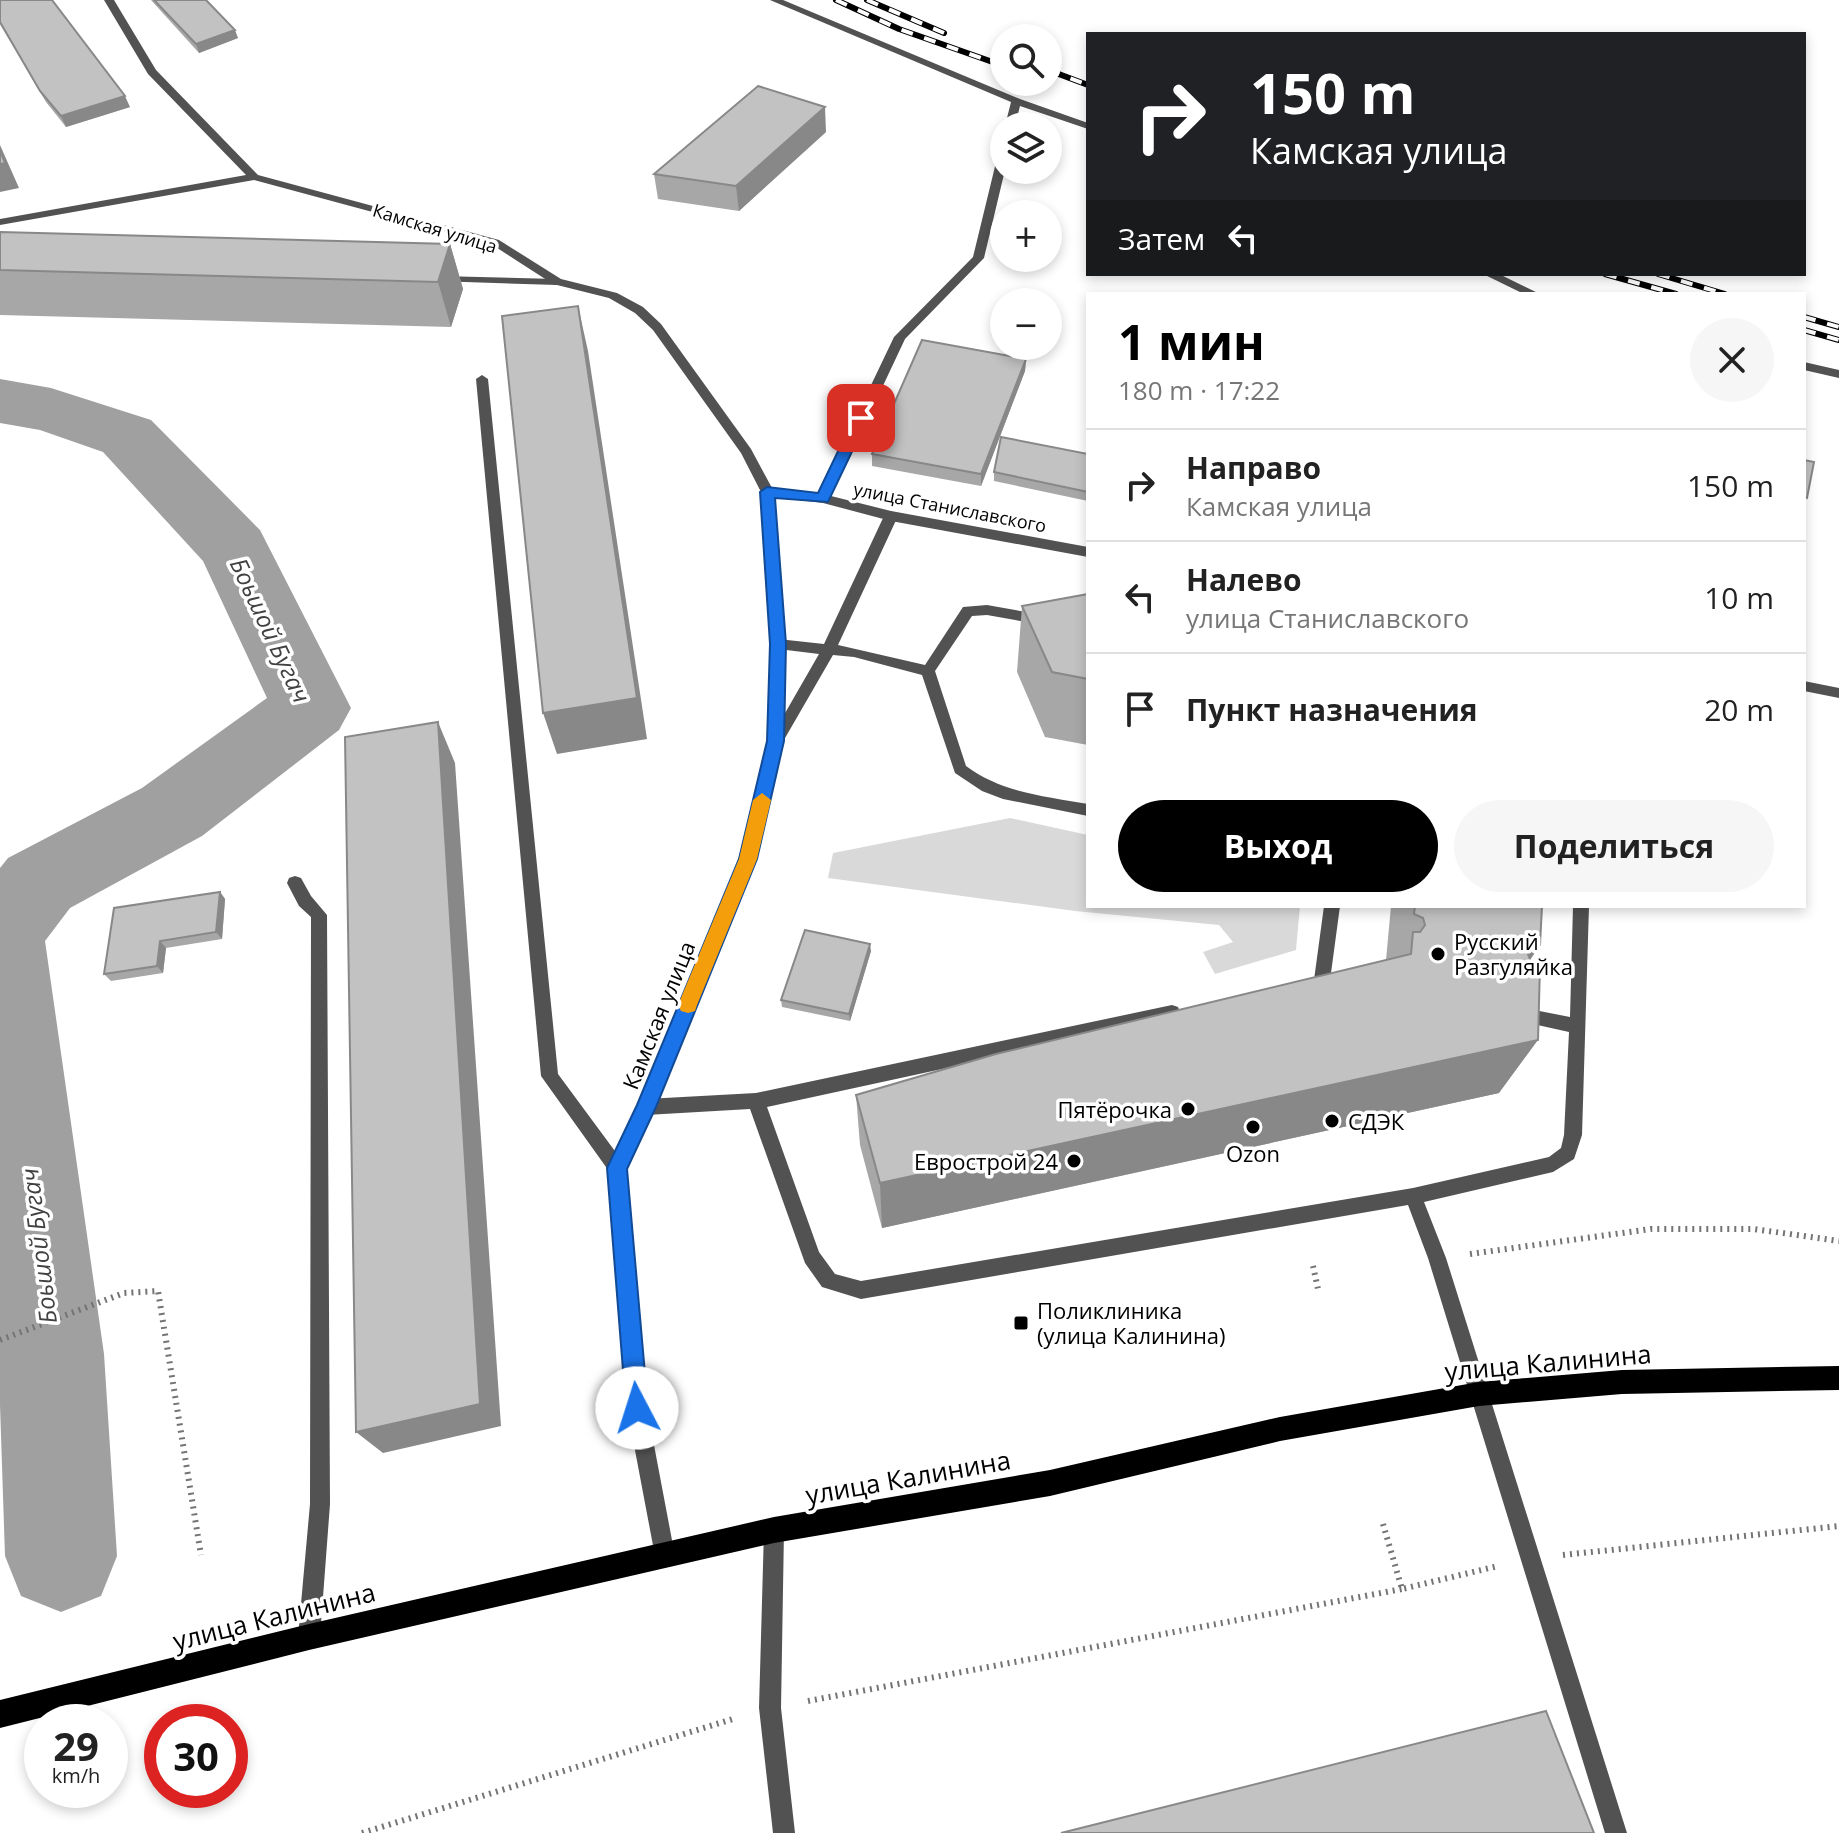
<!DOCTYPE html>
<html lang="ru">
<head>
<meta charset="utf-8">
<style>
	:root { --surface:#fff; --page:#f6f6f6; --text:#222; --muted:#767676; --line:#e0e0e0; --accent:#000 }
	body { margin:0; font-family:"Open Sans",sans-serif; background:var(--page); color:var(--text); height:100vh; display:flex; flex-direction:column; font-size:30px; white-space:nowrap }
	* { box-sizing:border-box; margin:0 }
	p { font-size:26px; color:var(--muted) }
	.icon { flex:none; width:44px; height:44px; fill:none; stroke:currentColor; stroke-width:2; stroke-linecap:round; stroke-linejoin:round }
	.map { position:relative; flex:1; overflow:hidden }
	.drawer { position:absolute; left:1086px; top:292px; width:720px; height:616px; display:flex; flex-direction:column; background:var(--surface); border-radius:0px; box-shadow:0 4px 12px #0003 }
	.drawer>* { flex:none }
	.guide { position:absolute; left:1086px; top:32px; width:720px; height:244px; border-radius:0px; box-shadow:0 4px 12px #0003; background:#202124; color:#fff; overflow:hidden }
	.tools { position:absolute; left:990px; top:24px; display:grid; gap:16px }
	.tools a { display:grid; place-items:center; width:72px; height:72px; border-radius:50%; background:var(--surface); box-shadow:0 4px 12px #0003; font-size:40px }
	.speed { position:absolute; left:24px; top:1704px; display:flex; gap:16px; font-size:40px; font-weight:700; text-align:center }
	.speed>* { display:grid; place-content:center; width:104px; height:104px; border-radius:50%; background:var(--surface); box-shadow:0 4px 12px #0003; line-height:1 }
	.speed small { font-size:20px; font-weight:400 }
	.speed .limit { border:12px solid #d22; background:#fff; color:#111 }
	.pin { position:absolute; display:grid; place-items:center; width:68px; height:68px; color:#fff; margin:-34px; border-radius:16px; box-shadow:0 4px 12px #0006 }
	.me { position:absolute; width:88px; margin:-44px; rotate:355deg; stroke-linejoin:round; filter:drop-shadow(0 0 6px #0008) }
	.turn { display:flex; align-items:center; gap:28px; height:168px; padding:0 32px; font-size:36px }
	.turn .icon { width:104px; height:104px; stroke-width:2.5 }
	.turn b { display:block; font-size:56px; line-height:68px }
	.then { display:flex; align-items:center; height:76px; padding:0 32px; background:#0003; gap:16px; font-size:30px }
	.round { display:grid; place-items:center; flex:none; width:84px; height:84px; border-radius:42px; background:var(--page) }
	.summary { display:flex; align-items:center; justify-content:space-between; height:136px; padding:0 32px }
	h1 { font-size:48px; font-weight:700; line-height:60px; color:var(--accent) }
	.button { display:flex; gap:16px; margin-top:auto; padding:16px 32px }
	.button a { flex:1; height:92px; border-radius:48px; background:var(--accent); color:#fff; font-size:32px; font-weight:700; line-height:92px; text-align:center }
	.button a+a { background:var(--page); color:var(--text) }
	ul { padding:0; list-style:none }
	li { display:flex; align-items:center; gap:24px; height:112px; padding:0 32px; border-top:2px solid var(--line) }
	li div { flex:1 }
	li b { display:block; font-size:30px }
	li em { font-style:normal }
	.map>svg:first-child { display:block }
</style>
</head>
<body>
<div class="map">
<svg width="1839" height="1833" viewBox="0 0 1839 1833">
	<rect width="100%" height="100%" fill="#fff"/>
	<path fill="#d9d9d9" d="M1010,818L1088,835V906H1300L1296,950L1215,974L1203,952L1233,942L1219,925L1075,911L828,878L833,853Z"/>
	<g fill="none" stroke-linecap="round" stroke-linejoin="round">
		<path fill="#a0a0a0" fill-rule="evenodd" d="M0,379L51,388L151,420L260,530L351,708L339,730L202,836L70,908L45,941L104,1354L117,1556L101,1596L61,1612L21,1596L5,1556L0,1405V868L8,858L142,788L267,698L203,561L103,452L40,430L0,423Z"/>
		<path stroke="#747474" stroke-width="6" stroke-dasharray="2 5" stroke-linecap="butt" d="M1470,1254L1651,1229H1754L1839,1241
			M1313,1266L1318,1289
			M0,1340L124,1293L158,1291L201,1555
			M1383,1524L1402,1589L1498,1566
			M1563,1555L1839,1526
			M808,1701L1402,1589
			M362,1833L736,1718"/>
		<path fill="#525252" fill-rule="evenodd" d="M439,276L557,279L563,282L557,285L435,281L433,279Z
			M482,375L488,379L558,1074L623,1162L626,1168L623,1174L617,1176L611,1174L541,1076L476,379Z
			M891,511L898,516L838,645L925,665L963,607L987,605L1048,616L1050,620L1048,624L1043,625L987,615L972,616L935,671L966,766C1002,793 1045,796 1088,804V816L1003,799L982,791L955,773L922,675L854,657L833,655L781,745H771L769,741L819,654L778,649L771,644L778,639L824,644L884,516Z
			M295,876L301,878L311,896L327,915L330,1504L320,1637L316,1644L309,1648L302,1644L298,1637L310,1504L311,917L299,906L287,883L289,878Z
			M1324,906H1340L1331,973L1344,975L1346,980L1344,985C1335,988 1325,988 1316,985L1314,980Z
			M1573,906H1589L1582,1135L1574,1159L1553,1172L1424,1202L1446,1258L1627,1833H1605L1428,1258L1408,1205L861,1299L822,1287L805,1263L750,1109L646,1115L640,1113L637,1107L640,1101L646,1099L756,1093L1172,1005L1178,1007L1180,1012L1178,1017L1172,1019L767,1107L819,1252L835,1274L861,1281L1413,1188L1549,1157L1561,1148L1564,1135L1569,1032L1519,1021L1513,1019L1511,1014L1513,1009L1519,1007L1570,1017Z
			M774,1520L781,1523L784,1530L781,1708L795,1833H773L759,1708L764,1530L767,1523Z"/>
		<path fill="#525252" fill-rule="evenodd" d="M104,0H114L156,70L258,175L499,240L561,279L617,293L643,307L661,324L751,449L772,488L819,494L894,337L973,257L999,150L1004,147L1005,170L984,258L905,339L831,496L891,511L1088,547V557L891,521L823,503L774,497L785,644L783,741L756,859L655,1107L626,1168L647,1408L675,1556L672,1563L665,1566L658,1563L655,1556L627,1408L608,1168L638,1105L740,859L769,741L771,644L761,492L741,453L653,330L635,313L609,298L553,284L491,244L254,180L0,225V219L246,175L148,74Z
			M770,0H783L1020,99L1088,123V129L1020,106L1015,126H1005L1011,102Z
			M1483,274H1499L1540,294H1524Z
			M1804,362L1839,370V378L1804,370Z
			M1804,681L1839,688V698L1804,691Z"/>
		<path fill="#000" fill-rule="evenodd" d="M1839,1366V1390L1622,1394L1479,1406L1280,1441L1050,1496L774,1543L309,1650L0,1728V1700L309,1624L774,1517L1050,1470L1280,1417L1479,1382L1622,1370Z"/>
		<g stroke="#000" stroke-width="6">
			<path id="rail" d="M836,0L899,29L1004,66
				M867,0L944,33
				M1048,70L1088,85
				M1605,274L1676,294
				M1658,274L1725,294
				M1804,317L1839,327
				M1804,330L1839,340"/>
		</g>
		<use href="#rail" stroke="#fff" stroke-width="4" stroke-dasharray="12" stroke-linecap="butt"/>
	</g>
	<path fill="#a7a7a7" d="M0,0L130,107L66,127L46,102L0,24Z
		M151,0H206L238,38L199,53Z
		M826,132L739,211L658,199L654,174Z
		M0,232L450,244L463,289L451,327L0,315Z
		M1026,359L1025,371L981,486L872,466V454Z
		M1088,454V501L994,481V472Z
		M1088,594V745L1045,737L1017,672L1022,606Z
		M220,892L225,899L222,939L166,948L163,973L111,981L104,974Z
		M1391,906H1542L1540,945L1530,960L1499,1093L882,1228L860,1145L856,1095L1386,960Z
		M871,951L850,1021L782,1007L781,1000Z"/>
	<path fill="#888" d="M235,30L238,38L199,53L196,44Z
		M125,96L130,107L66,127L61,116Z
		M825,107L826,132L739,211L736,186Z
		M0,145L19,188L0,192Z
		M450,244L463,289L451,327L438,282Z
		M578,306L588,351L647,739L557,754L543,713Z
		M1026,359L1025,371L981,486V474Z
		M438,722L455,763L501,1426L383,1453L356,1432Z
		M220,892L225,899L222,939L216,932Z
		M160,941L166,948L163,973L157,966Z
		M870,944L871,951L850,1021L849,1014Z
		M1540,945L1502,1001L1532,947Z
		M1538,1040L1499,1093L882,1228L880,1183Z"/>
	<path fill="#c2c2c2" stroke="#888" stroke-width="2" d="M0,0H52L125,96L61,116L40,91L0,22Z
		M154,0H206L235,30L196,44Z
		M758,86L825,107L736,186L654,174Z
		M0,151L5,163L0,164Z
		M0,232L450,244L438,282L0,270Z
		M578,306L637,698L543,713L502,316Z
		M922,340L1026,359L981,474L872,454Z
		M1001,437L1088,454V492L994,472Z
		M1804,460L1814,462L1807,498L1804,497Z
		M1088,594V679L1052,672L1022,606Z
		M438,722L480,1404L356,1432L345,737Z
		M220,892L216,932L160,941L157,966L104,974L114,908Z
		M1415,906H1542L1540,945L1532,947L1528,954L1531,962L1540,966L1538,1040L880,1183L856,1095L996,1054L1411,954L1413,932H1420L1425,925L1423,918L1414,914Z
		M805,930L870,944L849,1014L781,1000Z
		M1546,1711L1594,1833H1061Z"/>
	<path fill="#1a73e8" stroke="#114b97" stroke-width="2" d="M861,413L868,418L828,502L775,498L786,644L784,741L757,859L656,1107L627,1169L648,1408L645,1416L637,1419L629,1416L626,1408L607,1168L637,1105L739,859L767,741L770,644L760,492L767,487L818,493L854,418Z"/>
	<path fill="#f59e0b" d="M762,793L771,800L757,859L697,1005L695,1011L688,1013L681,1011L678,1005L739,859L753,800Z"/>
	<g fill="#000" stroke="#fff" stroke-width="3">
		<circle cx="1438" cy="954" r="8"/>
		<circle cx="1188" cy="1109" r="8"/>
		<circle cx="1332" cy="1121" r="8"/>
		<circle cx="1253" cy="1127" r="8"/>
		<circle cx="1074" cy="1161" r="8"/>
		<rect x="1013" y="1315" width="16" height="16" rx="4"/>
	</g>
	<g text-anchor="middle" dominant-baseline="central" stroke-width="7" stroke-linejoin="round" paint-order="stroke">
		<g font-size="18" fill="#000" stroke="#fff">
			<text transform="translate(435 228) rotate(17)">Камская улица</text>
			<text transform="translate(950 507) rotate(11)">улица Станиславского</text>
		</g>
		<g font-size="22" fill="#000" stroke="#fff" text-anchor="start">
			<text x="1454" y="941">Русский<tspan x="1454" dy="25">Разгуляйка</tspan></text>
			<text x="1172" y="1109" text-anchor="end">Пятёрочка</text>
			<text x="1348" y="1121">СДЭК</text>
			<text x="1253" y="1153" text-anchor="middle">Ozon</text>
			<text x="1058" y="1161" text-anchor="end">Еврострой 24</text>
			<text x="1037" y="1310">Поликлиника<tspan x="1037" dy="25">(улица Калинина)</tspan></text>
		</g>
		<g font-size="22" fill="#000" stroke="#fff">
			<text transform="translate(658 1015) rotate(-68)">Камская улица</text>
		</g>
		<g font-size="24" font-style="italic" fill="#414141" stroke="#fff">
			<text transform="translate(271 630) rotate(65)">Боьшой Бугач</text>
			<text transform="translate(38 1246) rotate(-97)">Боьшой Бугач</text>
		</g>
		<g font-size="26" fill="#000" stroke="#fff">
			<text transform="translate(1548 1362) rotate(-5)">улица Калинина</text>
			<text transform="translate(908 1477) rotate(-10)">улица Калинина</text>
			<text transform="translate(274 1616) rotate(-14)">улица Калинина</text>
		</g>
	</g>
</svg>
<div class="tools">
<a><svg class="icon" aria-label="search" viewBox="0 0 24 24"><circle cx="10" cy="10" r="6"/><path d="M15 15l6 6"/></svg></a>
<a><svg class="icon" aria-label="layers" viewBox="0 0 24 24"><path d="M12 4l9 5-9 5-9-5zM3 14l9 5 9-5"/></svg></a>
<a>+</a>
<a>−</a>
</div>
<div class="speed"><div>29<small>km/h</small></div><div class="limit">30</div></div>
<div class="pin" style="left:861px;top:418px;background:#d93025"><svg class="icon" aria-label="arrive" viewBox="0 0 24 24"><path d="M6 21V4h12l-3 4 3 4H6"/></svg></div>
<svg class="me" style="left:637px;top:1408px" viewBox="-20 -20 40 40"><circle r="19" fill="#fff"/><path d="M0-13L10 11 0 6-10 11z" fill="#1a73e8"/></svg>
<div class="guide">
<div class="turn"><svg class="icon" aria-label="right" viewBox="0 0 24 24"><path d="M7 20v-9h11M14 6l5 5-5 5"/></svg><div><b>150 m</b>Камская улица</div></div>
<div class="then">Затем<svg class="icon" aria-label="left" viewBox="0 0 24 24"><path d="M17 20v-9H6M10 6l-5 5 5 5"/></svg></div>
</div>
<section class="drawer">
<div class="summary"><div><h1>1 мин</h1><p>180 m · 17:22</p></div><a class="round"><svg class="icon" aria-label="close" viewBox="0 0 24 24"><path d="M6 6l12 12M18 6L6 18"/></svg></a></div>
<ul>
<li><svg class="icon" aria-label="right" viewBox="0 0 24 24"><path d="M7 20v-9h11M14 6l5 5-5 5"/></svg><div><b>Направо</b><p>Камская улица</p></div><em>150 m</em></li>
<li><svg class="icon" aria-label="left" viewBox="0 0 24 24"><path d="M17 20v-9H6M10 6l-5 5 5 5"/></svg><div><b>Налево</b><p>улица Станиславского</p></div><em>10 m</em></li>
<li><svg class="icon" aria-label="arrive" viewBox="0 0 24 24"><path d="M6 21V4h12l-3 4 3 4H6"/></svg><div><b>Пункт назначения</b></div><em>20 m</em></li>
</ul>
<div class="button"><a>Выход</a><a>Поделиться</a></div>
</section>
</div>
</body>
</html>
